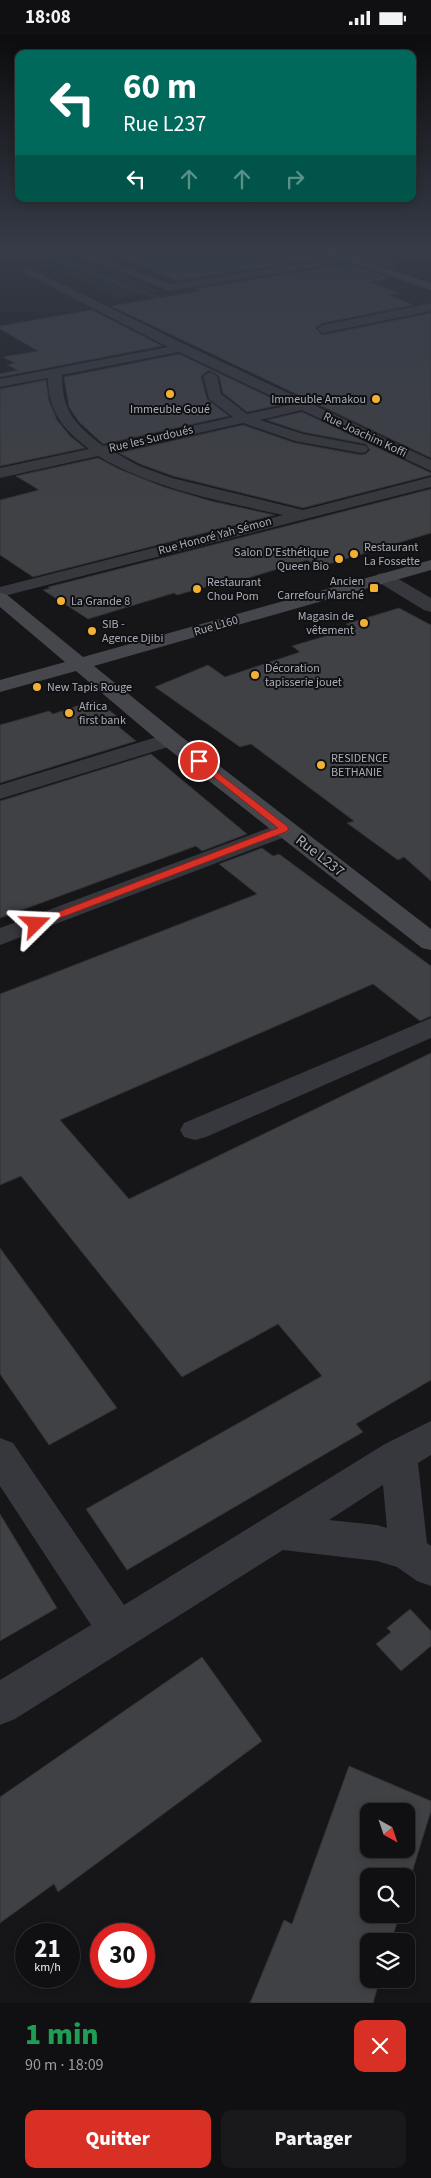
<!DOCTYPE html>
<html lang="fr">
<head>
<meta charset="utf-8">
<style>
	:root { --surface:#101012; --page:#19191b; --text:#f1f3f6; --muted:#9c9d9f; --line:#303032; --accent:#d93025 }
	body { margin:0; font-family:"Source Sans 3",sans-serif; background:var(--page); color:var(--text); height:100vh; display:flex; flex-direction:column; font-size:19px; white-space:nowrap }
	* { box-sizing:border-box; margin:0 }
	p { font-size:16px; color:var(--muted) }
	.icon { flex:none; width:28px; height:28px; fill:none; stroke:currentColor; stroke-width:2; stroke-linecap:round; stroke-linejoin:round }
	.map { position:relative; height:1968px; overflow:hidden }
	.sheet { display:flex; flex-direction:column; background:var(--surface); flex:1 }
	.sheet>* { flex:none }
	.top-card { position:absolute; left:15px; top:15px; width:401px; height:152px; border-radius:10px; box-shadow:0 2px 8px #0003,0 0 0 1px var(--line); background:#00695c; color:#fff; overflow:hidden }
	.needle { width:32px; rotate:140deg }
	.tools { position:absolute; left:360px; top:1768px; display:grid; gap:10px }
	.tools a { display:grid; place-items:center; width:55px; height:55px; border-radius:10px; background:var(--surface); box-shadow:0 2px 8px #0003,0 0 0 1px var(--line); font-size:25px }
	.speed { position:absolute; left:15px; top:1888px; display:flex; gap:10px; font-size:25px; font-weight:700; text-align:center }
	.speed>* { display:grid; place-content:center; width:65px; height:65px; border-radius:50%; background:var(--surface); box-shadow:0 2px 8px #0003,0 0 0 1px var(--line); line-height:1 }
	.speed small { font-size:12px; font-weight:400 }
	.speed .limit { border:8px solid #d22; background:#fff; color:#111 }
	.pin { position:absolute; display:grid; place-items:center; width:42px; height:42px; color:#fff; margin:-21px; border:2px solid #fff; border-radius:50%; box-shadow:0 1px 5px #0007 }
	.me { position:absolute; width:55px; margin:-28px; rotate:69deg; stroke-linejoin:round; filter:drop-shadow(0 0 4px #0008) }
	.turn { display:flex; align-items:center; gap:18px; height:105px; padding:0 25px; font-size:22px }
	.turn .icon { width:65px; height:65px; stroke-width:2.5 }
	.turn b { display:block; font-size:35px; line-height:42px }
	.lanes { display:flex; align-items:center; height:48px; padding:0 25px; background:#0003; justify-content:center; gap:25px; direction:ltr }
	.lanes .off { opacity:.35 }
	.round { display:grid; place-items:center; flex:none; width:52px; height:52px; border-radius:10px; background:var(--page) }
	.overview { display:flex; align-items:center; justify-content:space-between; height:85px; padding:0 25px }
	h1 { font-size:30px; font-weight:800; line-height:38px; color:#1e9e55 }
	.primary-button { display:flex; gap:10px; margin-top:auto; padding:10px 25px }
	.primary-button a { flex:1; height:58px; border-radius:10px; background:var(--accent); color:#fff; font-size:20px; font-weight:800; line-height:58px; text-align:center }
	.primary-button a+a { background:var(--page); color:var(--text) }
	.status { display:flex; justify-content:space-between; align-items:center; height:35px; padding:0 25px; background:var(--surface); direction:ltr }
	.status svg { height:14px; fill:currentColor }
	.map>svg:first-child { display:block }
</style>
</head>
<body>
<div class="status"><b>18:08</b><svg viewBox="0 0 49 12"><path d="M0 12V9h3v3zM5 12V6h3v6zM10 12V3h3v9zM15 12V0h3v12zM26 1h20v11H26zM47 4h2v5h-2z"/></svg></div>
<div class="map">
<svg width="431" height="1968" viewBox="0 0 431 1968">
	<rect width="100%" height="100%" fill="#161618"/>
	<path fill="#1e261f" d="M8,215H61L161,256L120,263Z"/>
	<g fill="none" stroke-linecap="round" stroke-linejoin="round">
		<path fill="#2c353c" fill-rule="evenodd" d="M31,215H36L126,250L176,267L172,268L122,252Z"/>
	</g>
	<path fill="#404145" stroke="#303034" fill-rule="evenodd" d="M103,215H316L318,219L328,222L177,246Z
		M392,222L393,233L369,225Z
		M348,229L391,243L369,247L399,258L389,260L413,270L323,288L315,293L322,300L431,278V423L111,271L200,256L195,254Z
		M92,275L162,311L0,342V339L18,335L7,330L15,328L3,322L38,316L0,294V291Z
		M179,319L284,369L247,377L223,358L219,341L209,335L201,341L207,364L229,381L103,409L79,387L69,372L64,342Z
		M46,345L49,366L57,385L70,401L85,413L0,431V354Z
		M302,377L431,438V440L303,473L173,441L140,429L119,418L243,390L295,408L361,420L366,419L370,415L366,409L303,397L267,385Z
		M98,423L119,434L164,452L211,466L275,480L33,542L0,520V465L39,455L16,441Z
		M431,454V498L319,532L307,525L232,548L227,546L177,560L174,558L88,584L43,555L50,553L48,552Z
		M399,573L431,590V846L404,822L398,825L347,788L354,786L251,709L240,712L155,652L208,630L225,642L300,617L292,611L353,593L346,589Z
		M95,665L125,687L119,692L136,706L0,748V690L49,676L53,679Z
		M151,719L247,799L202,816L196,811L0,883V766Z
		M262,813L273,821L279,819L431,931V981L420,986L373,949L60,1085L129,1164L431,1018V1345L356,1389L363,1397L127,1535L86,1474L322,1341L278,1289L182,1342L21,1141L0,1150V959L257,859L219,829Z
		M0,1213L117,1373L49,1410L0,1339Z
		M0,1479L57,1573L0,1606Z
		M410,1574L431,1596V1611L401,1636L376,1609L391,1597L387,1593Z
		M202,1622L262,1706L58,1857L54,1849L0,1888V1762Z
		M349,1731L431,1766V1776L406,1857V1841H369V1879H400L391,1906H369V1944H380L373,1968H250L284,1885L292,1889ZM369,1776H406V1814H369Z"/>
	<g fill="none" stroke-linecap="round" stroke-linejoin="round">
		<path fill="#37383d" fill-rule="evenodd" d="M67,215H80L170,249L385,215H407L402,218L169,256Z
			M29,233L186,310L431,425V436L302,375L260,385L303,399L361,410L366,411L368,414L366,417L361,418L295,406L243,388L114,417L139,431L172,443L303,475L431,442V452L0,562V552L283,480C220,466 154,454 98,421L0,443V433L89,414C63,394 48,377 48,343L0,352V344L168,312L25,238L23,236L25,234ZM179,317L290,370L247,379L221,359L217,341L210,337L203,341L209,364L233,382L103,411C75,389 62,377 62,340Z
			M431,268V276L323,298L317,294L323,290Z
			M384,538L390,539L431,563V577L424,575L378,547L375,543L378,539Z
			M170,698L178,699L181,704L178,709L0,764V750Z
			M285,787L293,789L297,794L293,799L0,910V893Z
			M431,983V1003L206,1102L195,1105L184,1102L180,1095L184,1088Z
			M431,1386V1420L418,1428L427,1508L431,1511V1551L417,1546L397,1532L377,1526L283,1515L15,1684L0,1690V1645L91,1590L0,1451V1403L13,1408L124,1570L385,1409ZM383,1450L387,1493L377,1490L329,1485Z"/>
		<path fill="#45474d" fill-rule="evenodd" d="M318,215H332L431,248V255L319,217Z
			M431,525V535L94,631L178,699L431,894V915L422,913L162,709L76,636L0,657V645L65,627L0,572V558L6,559L83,622Z"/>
	</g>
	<linearGradient id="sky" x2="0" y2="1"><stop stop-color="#0c0c0d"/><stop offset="0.44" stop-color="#363c48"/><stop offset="1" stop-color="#363c48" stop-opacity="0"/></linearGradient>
	<rect width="431" height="490" fill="url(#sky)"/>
	<path fill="#d93025" stroke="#8d1f18" d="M199,723L288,792V796L39,891H32L30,889L32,887L278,793L196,728L194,726Z"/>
	<g fill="#f2b134" stroke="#111113" stroke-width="2">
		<circle cx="170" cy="359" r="5"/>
		<circle cx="376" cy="364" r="5"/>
		<circle cx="354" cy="519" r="5"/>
		<circle cx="339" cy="524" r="5"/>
		<rect x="369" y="548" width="10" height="10" rx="2.5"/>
		<circle cx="197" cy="554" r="5"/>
		<circle cx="61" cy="566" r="5"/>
		<circle cx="364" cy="588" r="5"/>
		<circle cx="92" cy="596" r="5"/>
		<circle cx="255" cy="640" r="5"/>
		<circle cx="37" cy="652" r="5"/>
		<circle cx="69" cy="678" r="5"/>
		<circle cx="321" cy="730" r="5"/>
	</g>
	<g text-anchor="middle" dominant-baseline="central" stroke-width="4" stroke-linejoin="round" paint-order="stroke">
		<g font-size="12" fill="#a8adb8" stroke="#111113" text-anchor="start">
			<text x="366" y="364" text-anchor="end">Immeuble Amakou</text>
			<text x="170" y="374" text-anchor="middle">Immeuble Goué</text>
			<text x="364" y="512">Restaurant<tspan x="364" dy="14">La Fossette</tspan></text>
			<text x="329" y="517" text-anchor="end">Salon D'Esthétique<tspan x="329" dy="14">Queen Bio</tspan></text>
			<text x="364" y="546" text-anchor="end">Ancien<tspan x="364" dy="14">Carrefour Marché</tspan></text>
			<text x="207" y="547">Restaurant<tspan x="207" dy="14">Chou Pom</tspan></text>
			<text x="71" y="566">La Grande 8</text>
			<text x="354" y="581" text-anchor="end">Magasin de<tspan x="354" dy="14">vêtement</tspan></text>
			<text x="102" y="589">SIB -<tspan x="102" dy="14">Agence Djibi</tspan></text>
			<text x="265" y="633">Décoration<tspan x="265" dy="14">tapisserie jouet</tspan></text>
			<text x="47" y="652">New Tapis Rouge</text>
			<text x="79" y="671">Africa<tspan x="79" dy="14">first bank</tspan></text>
			<text x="331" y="723">RESIDENCE<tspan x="331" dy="14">BETHANIE</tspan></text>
		</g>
		<g font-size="12" fill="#a8adb8" stroke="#111113">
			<text transform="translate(365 400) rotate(25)">Rue Joachim Koffi</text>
			<text transform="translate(151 404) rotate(-13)">Rue les Surdoués</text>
			<text transform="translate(215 501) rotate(-15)">Rue Honoré Yah Sémon</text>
			<text transform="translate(216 591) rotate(-16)">Rue L160</text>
		</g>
		<g font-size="15" fill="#a8adb8" stroke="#111113">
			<text transform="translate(320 821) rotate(38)">Rue L237</text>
		</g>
	</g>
</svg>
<div class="tools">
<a><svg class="needle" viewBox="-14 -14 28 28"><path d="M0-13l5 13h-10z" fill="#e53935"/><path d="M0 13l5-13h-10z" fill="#9c9d9f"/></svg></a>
<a><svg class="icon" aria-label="search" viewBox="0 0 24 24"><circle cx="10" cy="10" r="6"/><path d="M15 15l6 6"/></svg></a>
<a><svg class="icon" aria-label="layers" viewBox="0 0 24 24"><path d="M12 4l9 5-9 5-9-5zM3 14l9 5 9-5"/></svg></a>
</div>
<div class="speed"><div>21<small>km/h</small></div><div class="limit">30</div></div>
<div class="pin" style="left:199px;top:726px;background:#d93025"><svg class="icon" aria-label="arrive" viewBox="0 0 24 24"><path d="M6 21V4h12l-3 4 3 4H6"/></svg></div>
<svg class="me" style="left:36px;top:889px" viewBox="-20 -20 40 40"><path d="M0-17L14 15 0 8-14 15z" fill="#d93025" stroke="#fff" stroke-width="4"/></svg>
<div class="top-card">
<div class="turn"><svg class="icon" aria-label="left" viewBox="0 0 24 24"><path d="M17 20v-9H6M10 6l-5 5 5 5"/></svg><div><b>60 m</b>Rue L237</div></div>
<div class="lanes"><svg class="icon" aria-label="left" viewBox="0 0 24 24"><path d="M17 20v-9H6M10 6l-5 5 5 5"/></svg><svg class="icon off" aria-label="ahead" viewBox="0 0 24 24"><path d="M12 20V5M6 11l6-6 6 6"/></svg><svg class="icon off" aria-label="ahead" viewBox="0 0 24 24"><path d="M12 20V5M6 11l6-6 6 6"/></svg><svg class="icon off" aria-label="right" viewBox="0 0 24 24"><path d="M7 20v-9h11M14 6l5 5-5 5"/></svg></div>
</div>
</div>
<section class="sheet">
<div class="overview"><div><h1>1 min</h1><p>90 m · 18:09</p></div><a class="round" style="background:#d93025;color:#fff"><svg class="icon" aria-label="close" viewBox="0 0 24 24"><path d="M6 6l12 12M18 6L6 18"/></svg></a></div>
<div class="primary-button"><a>Quitter</a><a>Partager</a></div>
</section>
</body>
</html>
